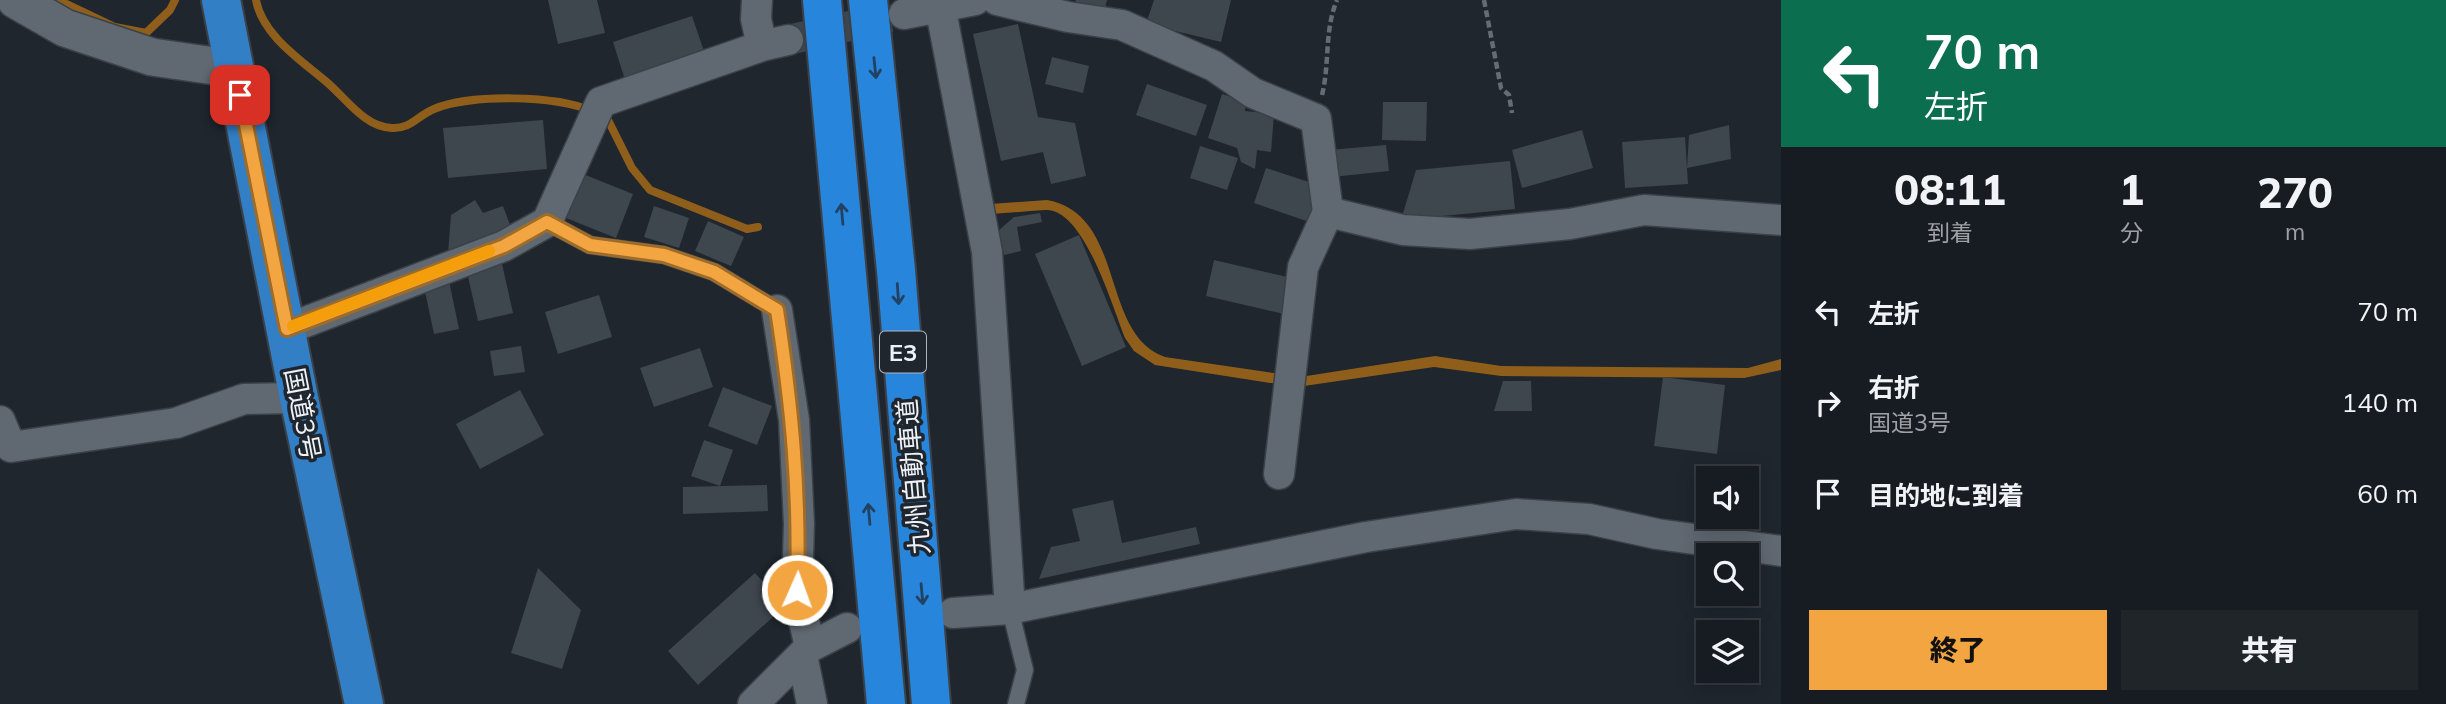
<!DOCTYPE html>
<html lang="ja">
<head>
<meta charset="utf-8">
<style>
	:root { --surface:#171c22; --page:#20252a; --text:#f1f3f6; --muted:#9ea1a5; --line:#363a40; --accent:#f2a541 }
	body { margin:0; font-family:Mulish,"Noto Sans JP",sans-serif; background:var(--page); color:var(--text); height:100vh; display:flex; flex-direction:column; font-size:26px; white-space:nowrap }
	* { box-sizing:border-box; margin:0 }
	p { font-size:23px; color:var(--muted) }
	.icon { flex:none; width:38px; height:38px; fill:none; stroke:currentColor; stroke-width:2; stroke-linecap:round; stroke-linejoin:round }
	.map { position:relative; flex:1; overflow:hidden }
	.side { display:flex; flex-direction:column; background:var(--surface); width:665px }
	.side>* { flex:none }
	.hud { background:#0b6e4f; color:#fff; overflow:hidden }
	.controls { position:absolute; left:1696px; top:466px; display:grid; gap:14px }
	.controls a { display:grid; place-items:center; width:63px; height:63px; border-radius:0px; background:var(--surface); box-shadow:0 4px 18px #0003,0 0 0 2px var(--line); font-size:35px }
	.pin { position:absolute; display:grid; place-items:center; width:60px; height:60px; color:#fff; margin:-30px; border-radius:14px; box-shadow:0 4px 10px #0006 }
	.me { position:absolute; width:77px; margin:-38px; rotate:2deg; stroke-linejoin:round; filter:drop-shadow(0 0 5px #0008) }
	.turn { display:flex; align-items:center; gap:24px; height:147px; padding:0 28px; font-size:32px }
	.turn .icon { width:91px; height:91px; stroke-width:2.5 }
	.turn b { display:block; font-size:49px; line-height:60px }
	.eta { display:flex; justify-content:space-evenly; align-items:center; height:119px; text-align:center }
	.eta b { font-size:42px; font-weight:800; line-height:49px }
	.action { display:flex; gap:14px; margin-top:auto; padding:14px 28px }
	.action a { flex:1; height:80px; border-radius:0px; background:var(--accent); color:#111; font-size:28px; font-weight:800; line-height:80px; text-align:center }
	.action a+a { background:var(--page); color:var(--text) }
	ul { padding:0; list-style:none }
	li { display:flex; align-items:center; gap:21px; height:91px; padding:0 28px }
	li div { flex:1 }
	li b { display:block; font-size:26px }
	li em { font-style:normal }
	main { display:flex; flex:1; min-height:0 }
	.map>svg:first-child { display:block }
</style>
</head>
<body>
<main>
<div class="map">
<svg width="1781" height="704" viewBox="0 0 1781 704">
	<rect width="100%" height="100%" fill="#1f262e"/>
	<path fill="#905e1b" d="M1047,200C1127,215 1099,334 1165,357L1300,377L1435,356L1501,366L1748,368L1781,359V370L1744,378L1501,376L1434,367L1297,387L1155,365L1134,351L1125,338C1113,309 1084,207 1045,210C1019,212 991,214 964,216L962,206Z"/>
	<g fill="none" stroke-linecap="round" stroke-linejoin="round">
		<path stroke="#905e1b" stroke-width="8" d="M58,0L115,27L146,33L170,10L175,0
			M256,0C262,34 299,59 323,79C344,95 363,127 392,128C411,129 417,116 434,109C469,94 558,95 591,111
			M602,117L608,120L632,168L650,190L747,229L758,227"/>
	</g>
	<path fill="#3e464e" d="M548,0H597L605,33L558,44Z
		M1076,0H1107L1104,12H1069Z
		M1154,0H1231L1221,42L1146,24Z
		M692,16L706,57L626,83L613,42Z
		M1018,24L1038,117L1075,123L1086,176L1051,184L1043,152L1001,161L973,34Z
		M1052,57L1089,66L1083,93L1045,84Z
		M1147,84L1207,105L1196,136L1136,115Z
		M1222,94L1246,102L1245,111L1274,114L1271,152L1257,150L1255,169L1241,162L1237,148L1208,138Z
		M1383,102H1427L1426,141L1382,140Z
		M543,120L547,169L448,178L443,128Z
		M1729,125L1731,159L1687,168L1689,135Z
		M1582,130L1593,168L1522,188L1512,150Z
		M1685,137L1688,184L1625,188L1622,142Z
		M1386,145L1389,171L1332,177L1330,150Z
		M1200,146L1238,158L1227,190L1190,178Z
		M1510,161L1515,209L1401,220L1416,170Z
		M1266,168L1318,185L1315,224L1254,203Z
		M578,172L633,194L616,238L561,216Z
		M475,200L483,213L503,206L512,230L448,254L451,215Z
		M654,206L689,218L679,248L644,237Z
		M1040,213L1042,222L1017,227L1021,251L1004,255L999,230L1014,217Z
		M708,221L744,237L731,266L695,251Z
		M1079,235L1126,347L1082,366L1035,254Z
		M500,255L513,313L478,321L465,263Z
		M1214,260L1296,279L1288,315L1206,296Z
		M448,276L459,329L434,334L423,282Z
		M599,295L612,337L558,354L545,312Z
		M521,346L525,372L494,376L490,351Z
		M700,348L713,387L654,407L640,368Z
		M1663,377L1725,385L1717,454L1654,446Z
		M1503,381H1531L1532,411H1494Z
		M723,387L772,406L757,445L708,426Z
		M520,390L544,435L480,469L456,424Z
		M704,440L733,450L720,486L691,476Z
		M767,485L768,511L683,514V487Z
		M1113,500L1122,543L1196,527L1200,544L1039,579L1051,547L1080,541L1072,509Z
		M538,568L581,610L562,669L511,653Z
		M755,573L785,606L698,685L668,651Z"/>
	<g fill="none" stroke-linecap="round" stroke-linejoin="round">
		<path stroke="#3e454c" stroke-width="30" stroke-dasharray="30 15" stroke-linecap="butt" d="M788,40L890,17"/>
		<g stroke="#3b4148" stroke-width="19">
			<path id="service" d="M547,222L590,245L664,255L714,272L777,310
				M1010,609L1025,670L1016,704"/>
		</g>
		<g stroke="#3b4148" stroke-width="33">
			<path id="minor" d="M757,0L756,19L762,46
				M939,0L987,252L1010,609
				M997,0L1068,17L1122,25L1214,66L1253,93L1316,119L1328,212L1303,267L1279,474
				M904,14L975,0
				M1328,212L1403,230L1470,234L1570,224L1644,210L1781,220
				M777,310L794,420L799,524L797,590L810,647
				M287,329L504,246L547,222L601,102L762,46L788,40
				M0,421L11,447L176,423L244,399L299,398
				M953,613L1010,609L1366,537L1516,514L1589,519L1657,534L1781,551
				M802,655L812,704
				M753,704L810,647L847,628"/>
		</g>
		<g stroke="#3b4148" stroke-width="40">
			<path id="tertiary" d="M16,0L65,28L152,57L235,69"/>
		</g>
		<g stroke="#3b4148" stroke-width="42">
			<path id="trunk" d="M221,0L299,398L364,704"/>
		</g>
		<g stroke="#3b4148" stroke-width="42">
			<path id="motorway" d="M822,0L886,704
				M868,0L896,270L931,704"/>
		</g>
		<path stroke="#666c74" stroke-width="4.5" stroke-dasharray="7 3.5" stroke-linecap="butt" d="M1484,0L1501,88L1509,95L1512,113
			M1322,95C1330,63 1324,31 1337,0"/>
		<use href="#service" stroke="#606871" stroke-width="16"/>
		<use href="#minor" stroke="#606871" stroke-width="30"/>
		<use href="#tertiary" stroke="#606871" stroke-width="37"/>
		<use href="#trunk" stroke="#327fc6" stroke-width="38"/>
		<use href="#motorway" stroke="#2785db" stroke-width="38"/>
	</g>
	<defs><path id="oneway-shaft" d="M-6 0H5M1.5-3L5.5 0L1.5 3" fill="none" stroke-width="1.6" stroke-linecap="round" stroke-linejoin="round" transform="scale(1.75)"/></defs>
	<g stroke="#214262">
		<use href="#oneway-shaft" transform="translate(875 68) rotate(84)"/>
		<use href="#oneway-shaft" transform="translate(842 214) rotate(-95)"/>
		<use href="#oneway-shaft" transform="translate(898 294) rotate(86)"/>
		<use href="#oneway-shaft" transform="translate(869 514) rotate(-95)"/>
		<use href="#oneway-shaft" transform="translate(922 594) rotate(85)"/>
	</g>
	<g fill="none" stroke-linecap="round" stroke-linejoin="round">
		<g stroke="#9d6b2a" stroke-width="18">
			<path id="route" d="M240,95L287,329L504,246L547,222L590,245L664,255L714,272L777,310C792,407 800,491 797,590"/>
		</g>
		<use href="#route" stroke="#f2a541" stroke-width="12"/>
		<path stroke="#f59e0b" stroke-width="12" d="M293,326L489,251"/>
	</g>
	<g text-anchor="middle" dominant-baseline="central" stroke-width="7" stroke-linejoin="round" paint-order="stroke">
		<rect fill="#1f262e" stroke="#b0b5bb" stroke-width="2" x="880" y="331.5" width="46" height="41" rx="5"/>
		<g font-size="24" font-weight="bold" fill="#eef2f8">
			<text x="903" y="352">E3</text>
		</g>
		<g font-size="26" fill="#eef2f8" stroke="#1f262e">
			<text transform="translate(303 414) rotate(79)">国道3号</text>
			<text transform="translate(913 477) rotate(-95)">九州自動車道</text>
		</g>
	</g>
</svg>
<div class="controls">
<a><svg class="icon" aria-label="sound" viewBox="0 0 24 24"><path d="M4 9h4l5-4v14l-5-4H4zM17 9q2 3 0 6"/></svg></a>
<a><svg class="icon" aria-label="search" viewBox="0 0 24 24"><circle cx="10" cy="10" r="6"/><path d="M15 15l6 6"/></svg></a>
<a><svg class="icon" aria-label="layers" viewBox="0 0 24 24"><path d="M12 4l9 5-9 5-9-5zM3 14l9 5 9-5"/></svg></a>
</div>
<div class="pin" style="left:240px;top:95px;background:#d93025"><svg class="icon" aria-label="arrive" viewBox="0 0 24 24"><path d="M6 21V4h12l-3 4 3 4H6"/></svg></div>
<svg class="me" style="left:797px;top:590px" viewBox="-20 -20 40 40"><circle r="17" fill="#f2a541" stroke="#fff" stroke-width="3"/><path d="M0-11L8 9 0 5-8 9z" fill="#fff"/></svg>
</div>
<section class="side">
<div class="hud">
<div class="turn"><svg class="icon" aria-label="left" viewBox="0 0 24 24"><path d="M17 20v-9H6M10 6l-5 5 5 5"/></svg><div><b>70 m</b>左折</div></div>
</div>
<div class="eta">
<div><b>08:11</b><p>到着</p></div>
<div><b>1</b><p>分</p></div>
<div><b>270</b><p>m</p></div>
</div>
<ul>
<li><svg class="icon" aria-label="left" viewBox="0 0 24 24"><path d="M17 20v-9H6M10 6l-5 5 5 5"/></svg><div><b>左折</b></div><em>70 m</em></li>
<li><svg class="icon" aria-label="right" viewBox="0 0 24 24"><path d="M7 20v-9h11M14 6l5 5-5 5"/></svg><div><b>右折</b><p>国道3号</p></div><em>140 m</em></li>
<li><svg class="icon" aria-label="arrive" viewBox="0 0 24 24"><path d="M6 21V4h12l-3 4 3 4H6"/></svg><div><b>目的地に到着</b></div><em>60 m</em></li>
</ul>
<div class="action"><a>終了</a><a>共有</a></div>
</section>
</main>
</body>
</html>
